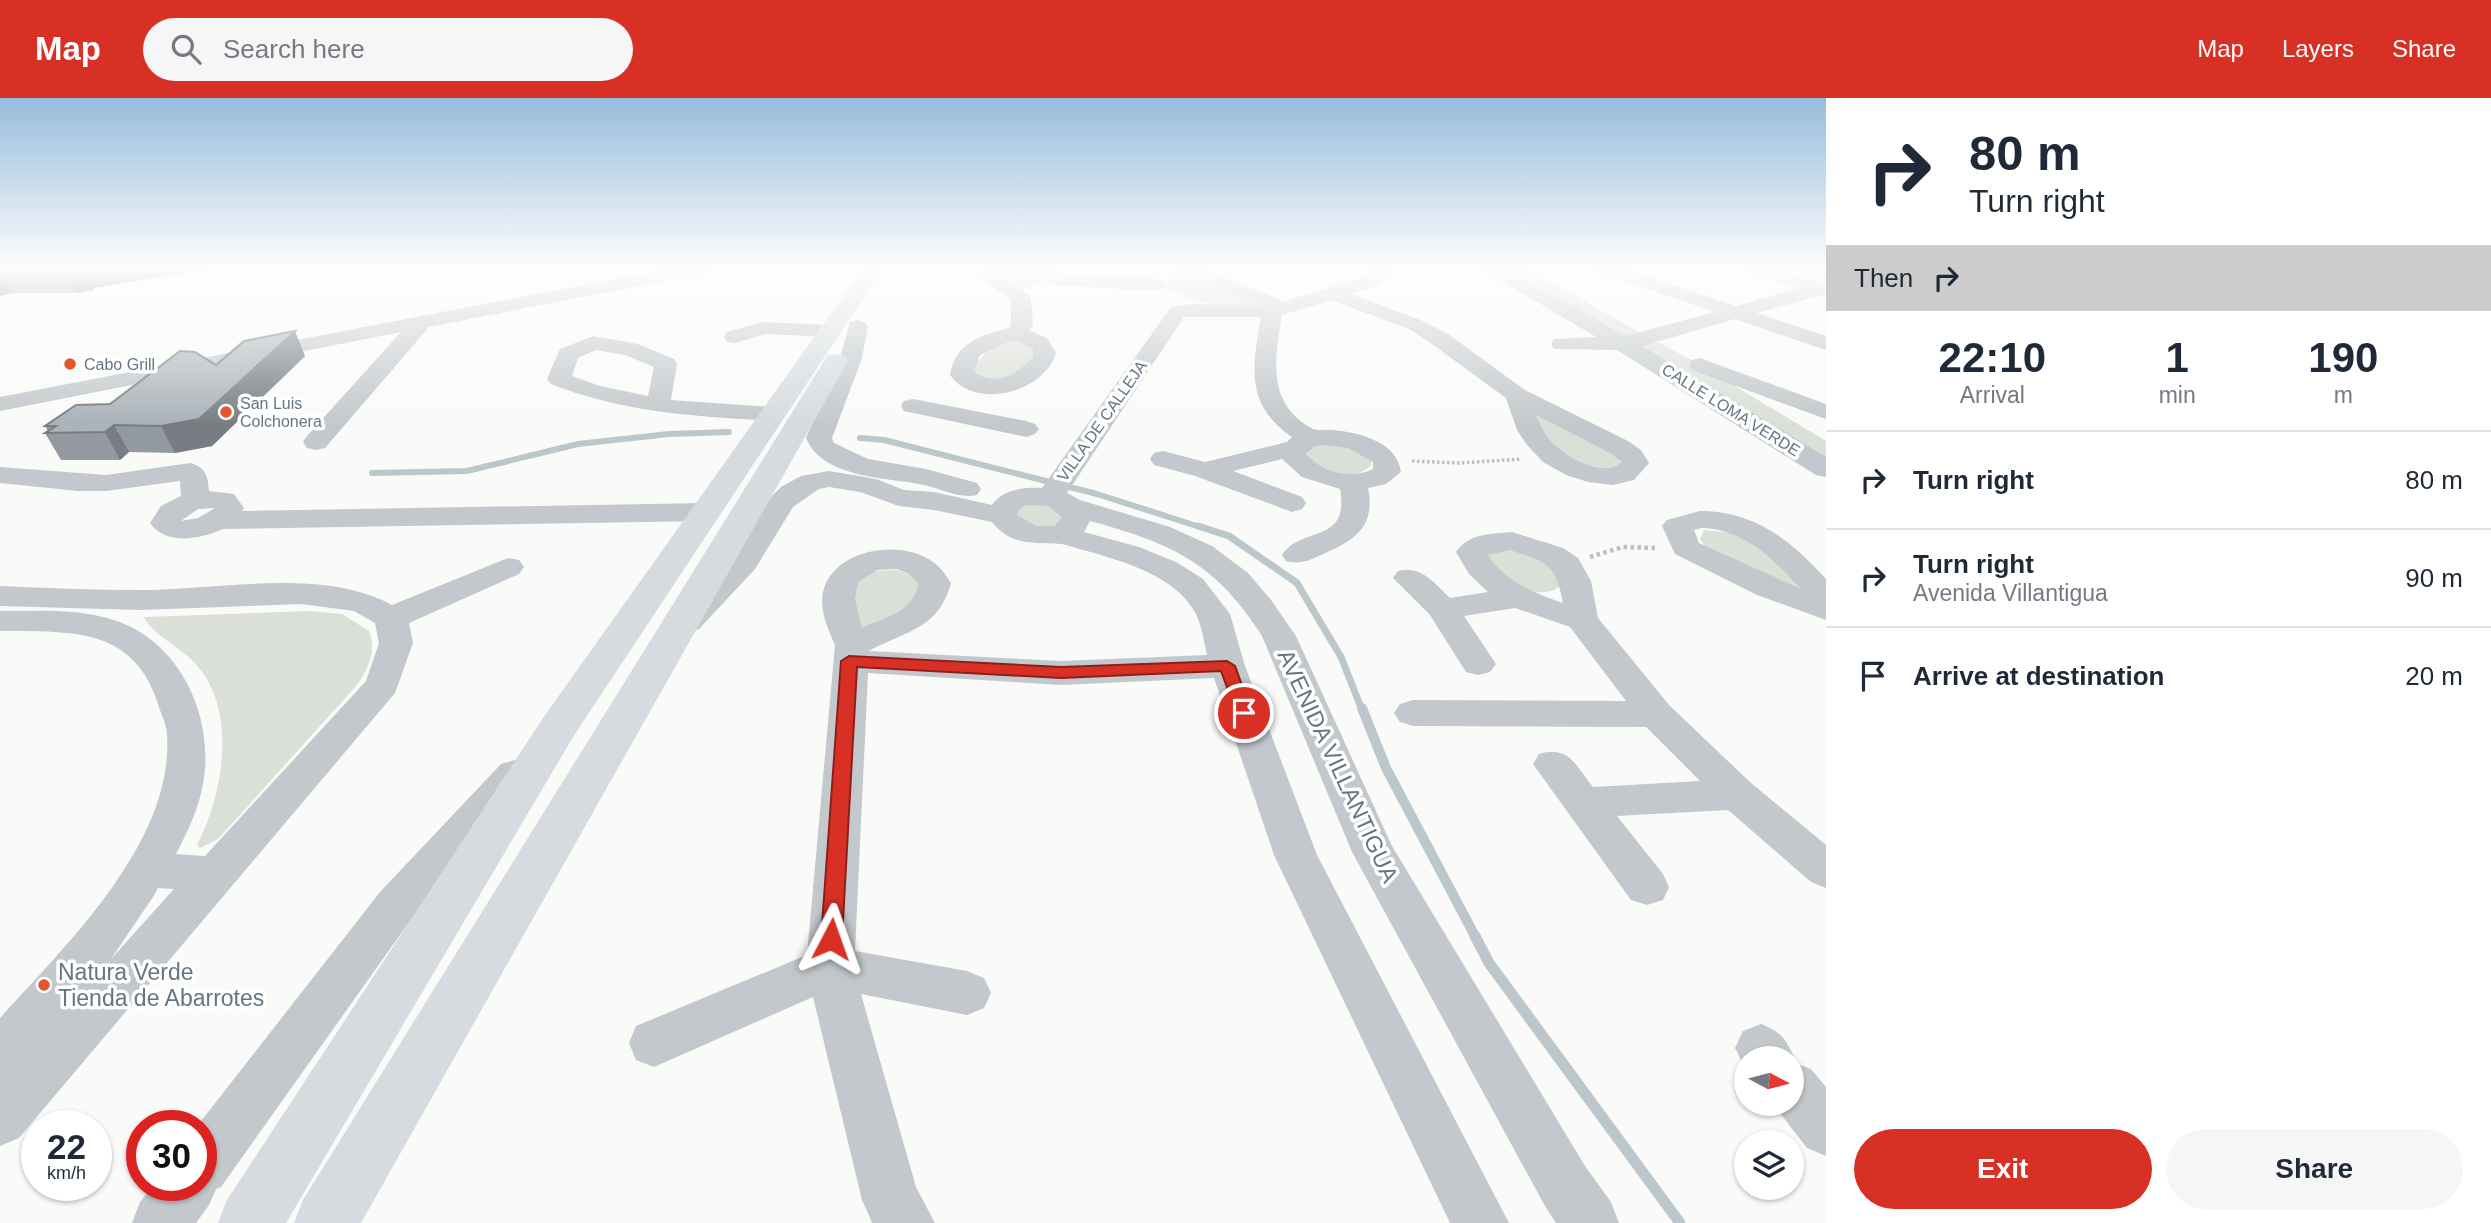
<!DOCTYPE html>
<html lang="en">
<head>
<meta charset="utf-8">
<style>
	:root { --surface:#fff; --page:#f6f6f7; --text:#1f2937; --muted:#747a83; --line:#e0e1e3; --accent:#d93025 }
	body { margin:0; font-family:Arial,sans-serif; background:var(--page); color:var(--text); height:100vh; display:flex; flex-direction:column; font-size:26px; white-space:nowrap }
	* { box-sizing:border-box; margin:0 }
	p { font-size:23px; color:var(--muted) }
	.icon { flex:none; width:38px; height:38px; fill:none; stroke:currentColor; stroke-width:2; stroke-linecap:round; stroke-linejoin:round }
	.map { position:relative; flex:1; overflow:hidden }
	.details { display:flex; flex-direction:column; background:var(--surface); width:665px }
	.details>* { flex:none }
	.top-card { background:#fff; color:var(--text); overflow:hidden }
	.needle { width:46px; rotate:97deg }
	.buttons { position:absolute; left:1734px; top:948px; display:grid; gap:14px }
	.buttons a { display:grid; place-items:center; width:70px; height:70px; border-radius:50%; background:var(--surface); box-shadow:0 2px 5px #0004; font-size:35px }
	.speed { position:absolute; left:21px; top:1012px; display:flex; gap:14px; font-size:35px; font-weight:700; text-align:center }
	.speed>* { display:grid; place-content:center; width:91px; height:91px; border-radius:50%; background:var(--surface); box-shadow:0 2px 5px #0004; line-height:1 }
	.speed small { font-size:18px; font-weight:400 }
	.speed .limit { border:10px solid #d22; background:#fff; color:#111 }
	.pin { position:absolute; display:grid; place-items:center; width:60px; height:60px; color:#fff; margin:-30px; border:4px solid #fff; border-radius:50%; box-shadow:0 2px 7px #0007 }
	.me { position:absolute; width:77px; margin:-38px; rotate:4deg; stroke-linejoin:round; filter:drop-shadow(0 0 5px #0008) }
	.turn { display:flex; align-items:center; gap:24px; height:147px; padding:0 28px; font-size:32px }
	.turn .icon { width:91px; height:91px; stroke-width:2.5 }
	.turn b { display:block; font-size:49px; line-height:60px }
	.then { display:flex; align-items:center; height:66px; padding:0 28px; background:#0003; gap:14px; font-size:26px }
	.eta { display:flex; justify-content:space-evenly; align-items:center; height:119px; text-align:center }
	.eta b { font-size:42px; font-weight:700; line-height:49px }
	.cta { display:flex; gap:14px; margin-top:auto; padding:14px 28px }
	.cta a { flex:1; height:80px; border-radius:42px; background:var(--accent); color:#fff; font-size:28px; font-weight:700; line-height:80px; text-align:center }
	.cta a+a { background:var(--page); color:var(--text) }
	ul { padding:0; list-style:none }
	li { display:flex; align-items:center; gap:21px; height:98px; padding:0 28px; border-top:2px solid var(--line) }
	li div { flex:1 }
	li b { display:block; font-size:26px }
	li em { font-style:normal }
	header { display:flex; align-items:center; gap:42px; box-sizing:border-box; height:98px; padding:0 35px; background:var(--accent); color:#fff }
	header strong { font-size:33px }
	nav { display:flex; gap:38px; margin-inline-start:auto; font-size:24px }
	.search { width:490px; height:63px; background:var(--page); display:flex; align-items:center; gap:18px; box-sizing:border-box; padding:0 24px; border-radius:38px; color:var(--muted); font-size:26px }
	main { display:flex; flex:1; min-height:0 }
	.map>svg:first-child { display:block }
</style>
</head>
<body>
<header>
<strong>Map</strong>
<div class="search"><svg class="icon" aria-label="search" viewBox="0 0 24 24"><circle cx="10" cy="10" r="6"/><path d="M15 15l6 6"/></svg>Search here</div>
<nav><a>Map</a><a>Layers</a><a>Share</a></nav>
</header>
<main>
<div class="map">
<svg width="1826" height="1125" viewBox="0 0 1826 1125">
	<rect width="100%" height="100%" fill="#fafaf8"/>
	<path fill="#dadfd7" d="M1492,169H1522L1700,267L1826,343V371L1622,245Z
		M1018,170L1032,173L1045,181L1022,193L996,176Z
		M1177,170L1271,209C1234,209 1199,209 1167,189L1166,178Z
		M1014,241L1032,246L1039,256C1013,289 1007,290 969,273L996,244Z
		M1534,311L1621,359L1623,371L1590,372L1547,343Z
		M1325,346L1344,347L1371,362V367C1355,386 1324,372 1308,359L1307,354L1310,350Z
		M1044,403L1067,423L1049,432L1017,424L1015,411L1019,407Z
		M1704,432L1736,435L1778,459L1804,495L1716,460L1700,442Z
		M1510,451L1546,461L1564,486C1534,509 1506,478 1485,459L1490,455Z
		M897,472L917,479L926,493L913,510L861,532L851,501L854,486L874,473Z
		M310,513L342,516L369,533C377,553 368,571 357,587L218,741L200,750L197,747C224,695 239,608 192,562C180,550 149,533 144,519Z"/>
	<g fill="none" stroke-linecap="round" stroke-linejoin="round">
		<path stroke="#bbc7cb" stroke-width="6" d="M860,340L884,342L1097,396L1203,430
			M372,375L467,373L578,346L669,336L729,334"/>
		<path stroke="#bbc7cb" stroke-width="7" d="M1198,428L1229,438L1297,485L1341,559L1362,612"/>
		<path stroke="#bbc7cb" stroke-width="10" d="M1362,610L1386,670L1476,840"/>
		<path stroke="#bbc7cb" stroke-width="11" d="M1475,838L1489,865L1680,1125"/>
		<path stroke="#bbbfc2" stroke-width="2.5" stroke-dasharray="2 2" stroke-linecap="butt" d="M553,169H591"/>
		<path stroke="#bbbfc2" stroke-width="3.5" stroke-dasharray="2.5 2.5" stroke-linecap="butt" d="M1412,363L1459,365L1522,361"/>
		<path stroke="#bbbfc2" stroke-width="4.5" stroke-dasharray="3.5 3.5" stroke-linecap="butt" d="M1590,459L1623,449L1657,450"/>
		<path fill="#c3c8cc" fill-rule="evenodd" d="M677,169H714L705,175L429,229L325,350L316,352L307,350L303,344L307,338L401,234L0,313V299Z
			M987,169H1011L1000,177L1031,199L1033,227L1029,232L1047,240L1056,255C1045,294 975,313 950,277C955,245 981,237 1009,230L1011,227V201L988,186L980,175ZM1012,242L1020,244L1033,251V259C1016,277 997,289 974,274L980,257Z
			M1021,169H1045L1060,175L1157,181L1167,187L1157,193L1056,187L1023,173Z
			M1173,169H1198L1279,201L1282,204L1365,179L1371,174V169H1389V175L1379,187L1351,196L1423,223L1448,236L1525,292L1628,343L1641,352L1649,365L1634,382L1613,387L1588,384L1566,377L1543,364L1527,347L1517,332L1506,300L1432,246L1409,231L1331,202L1282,217C1278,241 1273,267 1279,291C1284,309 1297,323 1313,331C1319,333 1328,331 1334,332C1361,335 1397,344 1401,374L1386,386L1368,390C1376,429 1355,442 1323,456C1310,462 1301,467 1286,463L1282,457C1302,427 1350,447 1340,391L1302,379L1282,361L1233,373L1302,399L1306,405L1302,411L1292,414L1195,378L1154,367L1150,361L1154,355L1163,353L1205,364L1287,344L1292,339C1245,307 1252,269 1261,219H1184L1067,395L1080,402L1170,429L1212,448L1248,475L1271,502L1296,538L1392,748L1585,1068L1611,1104L1619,1125H1556L1545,1108L1352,754L1262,538C1216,465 1171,445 1090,423L1084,434L1139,449L1176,464L1203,481L1230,516L1245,568L1317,757L1509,1125H1450L1274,757L1214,580L1061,587L868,575L855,853L967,873L984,880L991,895L984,910L967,917L861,896L916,1089L935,1125H872L871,1122L862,1102L813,899L654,969L636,962L629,945L636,928L807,857L835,547C828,531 819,512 823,494C833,451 900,440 933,464C941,469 946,478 951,485C938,532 907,532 869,553L1061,563L1207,557C1204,544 1202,528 1196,516C1176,478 1125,464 1087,453C1078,451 1069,447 1061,446C1034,444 1012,449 992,424L934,412L899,408L860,394L829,389L819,391L793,409L755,471L699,531L687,534L675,531L670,524L732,458L772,398L781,389L801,378L829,373L876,381L904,392L934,394L992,407C1003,391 1024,389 1042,390L1171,209L1191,206L1260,207L1175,173ZM1536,317L1610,355L1622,364C1602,383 1558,355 1546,337C1542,331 1539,323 1536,317ZM1324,347L1348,350L1373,364V371C1352,382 1322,374 1306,356L1313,349ZM1026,407L1048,408L1062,419L1055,428H1036L1017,417L1019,412ZM897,471L909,476L919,486C910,516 888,518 862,530L855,501L858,484L877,472Z
			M1483,169H1505L1625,238L1715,214L1594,173L1592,169H1619L1736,208L1798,190L1742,173L1740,169H1768L1819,184L1826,182V196L1757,215L1826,238V252L1735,221L1642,248L1826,359V379L1816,377L1617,252L1554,251L1551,246L1554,241L1596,239L1485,173Z
			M857,222L864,224L868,228L862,260L832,340L834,345L868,361L926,371L977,385L981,391L977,397C959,401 942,391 924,387C887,379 823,381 806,340L840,260L850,224Z
			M763,224L828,227L836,228L839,233L836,238L828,239L765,236L735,245L727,244L724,239L727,234Z
			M593,238L638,246L674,261L677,266L671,302L772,309L781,311L784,316L781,321L772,323C693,318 625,315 551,286L547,281L560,251ZM596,252L625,257L654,269L648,298L600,288L572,278L578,260Z
			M1700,260L1826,306V321L1692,272L1689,267L1692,262Z
			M913,301L1026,323L1035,326L1039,331L1035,336L1026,339L904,313L901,308L904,303Z
			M190,365C206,369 208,378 209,393L234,396L244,410L242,413L705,405L715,408L719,414L715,420L705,423L223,431C201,441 166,448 150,425L161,408L181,398L180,383L106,393H78L0,385V369L106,377ZM215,410L198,420L181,423L198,411Z
			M1700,413C1754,413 1791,442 1826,481V522L1757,497L1675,456L1662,428L1667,422ZM1701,430C1745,431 1773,461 1801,491L1699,445L1694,432Z
			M1512,434L1563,450L1578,460L1591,483L1598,520L1669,607L1751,685L1826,747V790L1811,784L1728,712L1617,718L1663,776L1669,789L1663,802L1647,807L1631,802L1533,666L1539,656C1569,647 1576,668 1593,689L1700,683L1646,629L1413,628L1400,624L1394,615L1400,606L1413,602L1626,603L1570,529L1515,510L1464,518L1496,566L1490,574L1478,577L1466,574L1430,517L1393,480L1398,473C1421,467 1434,485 1450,500L1488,494L1469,476L1456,454C1469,435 1491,436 1512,434ZM1510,452C1546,464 1556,465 1563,505C1534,495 1505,484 1488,457Z
			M508,460L519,462L524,469L519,476L409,525L413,545L395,595L19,1040L0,1048V920C66,847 174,744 167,637C167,629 163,620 160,612C136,527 71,534 0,533V513C39,513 80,510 117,523C182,546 215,621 203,686C199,710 187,735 176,756L205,758L366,583L379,545L375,525L354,513L301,506L140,512L0,508V488C46,490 93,492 139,492C217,492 322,469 392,507ZM158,790L174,791L111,861L153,799Z
			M515,662L529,666L535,676L529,686L412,820L221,1089L216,1091L209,1107L196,1125H132L140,1104L154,1087H201V1027H198L380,794L501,666Z
			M1761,926C1783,935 1785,940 1795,961L1793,964L1811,971L1826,989V1058L1807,1050L1773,1006H1792V961H1746V972L1735,950L1743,933Z"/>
		<path fill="#d6dbdf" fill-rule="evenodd" d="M864,169H884L573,639L286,1125H218L227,1102L543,620Z
			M1778,169H1810L1826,173V186L1781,173Z
			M836,256L845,258L848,263L361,1125H294L303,1102L824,263L827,258Z"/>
	</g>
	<path fill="#929a9f" d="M0,169H221L93,190L94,192L77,195H13L0,198Z
		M305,258L212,348L175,355L129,354L120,362H61L45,335L48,333L45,328L216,267Z"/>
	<path fill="#777d82" d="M82,169H221L93,190L94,192L77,195L65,172Z
		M0,173L13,195L0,198Z
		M295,233L305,258L212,348L175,355L161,328Z
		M114,327L129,354L120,362L105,334Z"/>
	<path fill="#aab3b9" stroke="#777d82" stroke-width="2" d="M0,169H82V170L65,172L0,173Z
		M295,233L199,321L161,328L114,327L105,334L45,335L56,328H45L76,307L110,306L180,253L195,254L216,267L244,243Z"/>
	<linearGradient id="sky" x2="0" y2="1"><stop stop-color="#96bcdc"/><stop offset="0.52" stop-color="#fdfdfc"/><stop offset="1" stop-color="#fdfdfc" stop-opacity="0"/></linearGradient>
	<rect width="1826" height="326" fill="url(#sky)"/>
	<path fill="#d93025" stroke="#8d1f18" stroke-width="2" d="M849,558L1061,569L1227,563L1235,568L1252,615L1244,621L1238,619L1221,573L1061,580L857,569L842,841L839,848L831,850L824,848L821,841L841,563Z"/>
	<g fill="#e4572e" stroke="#fff" stroke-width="2.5">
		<circle cx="70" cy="266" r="7"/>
		<circle cx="226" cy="314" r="7"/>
		<circle cx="44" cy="887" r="7"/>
	</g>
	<g text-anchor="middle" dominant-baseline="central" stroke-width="7" stroke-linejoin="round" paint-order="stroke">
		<g font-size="16" fill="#657683" stroke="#fff" text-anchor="start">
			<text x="84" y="266">Cabo Grill</text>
			<text x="240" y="305">San Luis<tspan x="240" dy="18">Colchonera</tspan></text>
		</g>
		<g font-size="16" fill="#657683" stroke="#fff">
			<text transform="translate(1731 312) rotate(32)">CALLE LOMA VERDE</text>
			<text transform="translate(1102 323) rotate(-55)">VILLA DE CALLEJA</text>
		</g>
		<g font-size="23" fill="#657683" stroke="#fff">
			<text transform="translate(1338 668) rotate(65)">AVENIDA VILLANTIGUA</text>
		</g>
		<g font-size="23" fill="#657683" stroke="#fff" text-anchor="start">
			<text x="58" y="874">Natura Verde<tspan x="58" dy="26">Tienda de Abarrotes</tspan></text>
		</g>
	</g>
</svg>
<div class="buttons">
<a><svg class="needle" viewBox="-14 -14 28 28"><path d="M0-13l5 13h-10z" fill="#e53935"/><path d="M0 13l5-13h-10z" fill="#747a83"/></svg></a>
<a><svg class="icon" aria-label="layers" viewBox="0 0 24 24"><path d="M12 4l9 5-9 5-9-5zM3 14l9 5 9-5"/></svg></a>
</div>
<div class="speed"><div>22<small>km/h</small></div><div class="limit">30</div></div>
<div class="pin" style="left:1244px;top:615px;background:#d93025"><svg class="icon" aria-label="arrive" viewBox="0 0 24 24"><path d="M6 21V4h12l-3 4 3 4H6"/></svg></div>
<svg class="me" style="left:831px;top:841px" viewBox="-20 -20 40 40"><path d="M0-17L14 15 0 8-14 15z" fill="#d93025" stroke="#fff" stroke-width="4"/></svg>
</div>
<section class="details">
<div class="top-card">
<div class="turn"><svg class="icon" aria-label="right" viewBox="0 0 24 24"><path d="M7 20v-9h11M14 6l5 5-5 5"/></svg><div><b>80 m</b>Turn right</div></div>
<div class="then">Then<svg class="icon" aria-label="right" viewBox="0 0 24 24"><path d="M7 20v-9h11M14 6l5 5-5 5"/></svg></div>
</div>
<div class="eta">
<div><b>22:10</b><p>Arrival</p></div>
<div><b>1</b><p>min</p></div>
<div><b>190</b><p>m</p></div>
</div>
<ul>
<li><svg class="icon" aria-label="right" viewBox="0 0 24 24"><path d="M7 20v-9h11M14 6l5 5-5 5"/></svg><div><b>Turn right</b></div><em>80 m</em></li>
<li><svg class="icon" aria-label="right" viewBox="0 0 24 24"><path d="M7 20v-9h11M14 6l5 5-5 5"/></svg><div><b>Turn right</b><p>Avenida Villantigua</p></div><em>90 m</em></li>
<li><svg class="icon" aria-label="arrive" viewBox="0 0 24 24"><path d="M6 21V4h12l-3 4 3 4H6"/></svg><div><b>Arrive at destination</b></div><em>20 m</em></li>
</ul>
<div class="cta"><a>Exit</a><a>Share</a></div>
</section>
</main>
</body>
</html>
